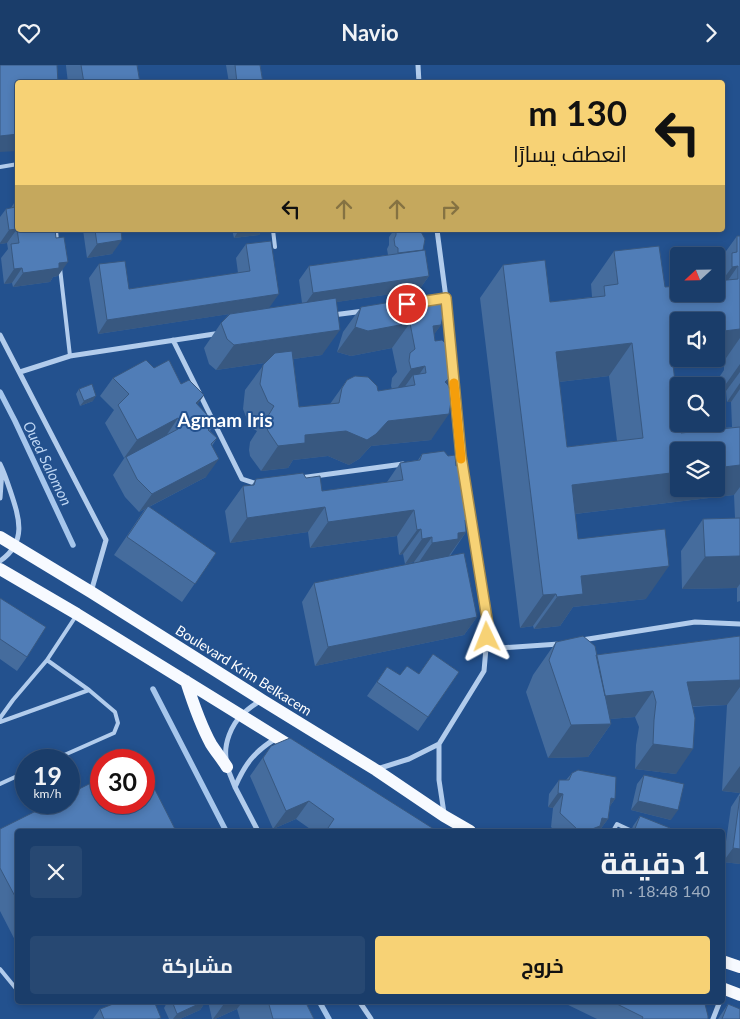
<!DOCTYPE html>
<html lang="ar">
<head>
<meta charset="utf-8">
<style>
	:root { --surface:#1a3d6a; --page:#274872; --text:#f1f3f6; --muted:#9faec1; --line:#38567e; --accent:#f7d275 }
	body { margin:0; font-family:Lato,Cairo,sans-serif; background:var(--page); color:var(--text); direction:rtl; height:100vh; display:flex; flex-direction:column; font-size:19px; white-space:nowrap }
	* { box-sizing:border-box; margin:0 }
	p { font-size:16px; color:var(--muted) }
	.icon { flex:none; width:28px; height:28px; fill:none; stroke:currentColor; stroke-width:2; stroke-linecap:round; stroke-linejoin:round }
	.map { position:relative; flex:1; overflow:hidden; direction:ltr }
	.sheet { position:absolute; left:15px; top:764px; width:710px; height:175px; display:flex; flex-direction:column; background:var(--surface); border-radius:5px; box-shadow:0 2px 8px #0003,0 0 0 1px var(--line); direction:rtl }
	.sheet>* { flex:none }
	.guide { position:absolute; left:15px; top:15px; width:710px; height:152px; border-radius:5px; box-shadow:0 2px 8px #0003,0 0 0 1px var(--line); direction:rtl; background:#f7d275; color:#111; overflow:hidden }
	.needle { width:32px; rotate:248deg }
	.controls { position:absolute; left:670px; top:182px; display:grid; gap:10px }
	.controls a { display:grid; place-items:center; width:55px; height:55px; border-radius:5px; background:var(--surface); box-shadow:0 2px 8px #0003,0 0 0 1px var(--line); font-size:25px }
	.speed { position:absolute; left:15px; top:684px; display:flex; gap:10px; font-size:25px; font-weight:700; text-align:center }
	.speed>* { display:grid; place-content:center; width:65px; height:65px; border-radius:50%; background:var(--surface); box-shadow:0 2px 8px #0003,0 0 0 1px var(--line); line-height:1 }
	.speed small { font-size:12px; font-weight:400 }
	.speed .limit { border:8px solid #d22; background:#fff; color:#111 }
	.pin { position:absolute; display:grid; place-items:center; width:42px; height:42px; color:#fff; margin:-21px; border:2px solid #fff; border-radius:50%; box-shadow:0 1px 5px #0007 }
	.me { position:absolute; width:55px; margin:-28px; rotate:358deg; stroke-linejoin:round; filter:drop-shadow(0 0 4px #0008) }
	.turn { display:flex; align-items:center; gap:18px; height:105px; padding:0 15px; font-size:22px }
	.turn .icon { width:65px; height:65px; stroke-width:2.5 }
	.turn b { display:block; font-size:35px; line-height:42px }
	.lanes { display:flex; align-items:center; height:48px; padding:0 15px; background:#0003; justify-content:center; gap:25px; direction:ltr }
	.lanes .off { opacity:.35 }
	.round { display:grid; place-items:center; flex:none; width:52px; height:52px; border-radius:5px; background:var(--page) }
	.overview { display:flex; align-items:center; justify-content:space-between; height:85px; padding:0 15px }
	h1 { font-size:30px; font-weight:700; line-height:38px }
	.button { display:flex; gap:10px; margin-top:auto; padding:10px 15px }
	.button a { flex:1; height:58px; border-radius:5px; background:var(--accent); color:#111; font-size:20px; font-weight:700; line-height:58px; text-align:center }
	.button a+a { background:var(--page); color:var(--text) }
	header { display:flex; justify-content:space-between; align-items:center; height:65px; padding:0 15px; background:var(--surface); font-size:22px; font-weight:700 }
	.map>svg:first-child { display:block }
</style>
</head>
<body>
<header><svg class="icon" aria-label="forward" viewBox="0 0 24 24"><path d="M9 5l7 7-7 7"/></svg>Navio<svg class="icon" aria-label="heart" viewBox="0 0 24 24"><path d="M12 20l-8-8c-3-5 5-10 8-4 3-6 11-1 8 4z"/></svg></header>
<div class="map">
<svg width="740" height="954" viewBox="0 0 740 954">
	<rect width="100%" height="100%" fill="#23518e"/>
	<g fill="none" stroke-linecap="round" stroke-linejoin="round">
		<path stroke="#a6c6ec" stroke-width="5.5" d="M0,327L15,356L73,480
			M153,624L226,766
			M319,936L329,954"/>
		<path stroke="#b2ccec" stroke-width="4" d="M0,102L18,99
			M56,165L57,177
			M273,165L275,182
			M60,203L70,291
			M47,595L89,625L115,647L118,658L114,668L53,695
			M0,653L13,635L47,595L76,551
			M0,657L89,625
			M0,719L26,707
			M613,766L617,759L632,766
			M0,904L18,926"/>
		<path stroke="#b2ccec" stroke-width="5" d="M418,0L419,18
			M437,165L446,233L451,289
			M333,250L364,246
			M0,270L106,475L91,527
			M173,275L242,414L257,419
			M20,307L70,291L221,268
			M0,399C4,407 7,416 10,425C19,452 28,477 0,496
			M300,413L403,399
			M0,433L2,405
			M582,575L695,557L740,559
			M486,584L559,579
			M226,693C224,679 231,660 242,650C247,644 254,640 261,635
			M227,702L235,722L258,766
			M377,704L409,694L439,679
			M235,722C245,699 254,687 275,674
			M444,748L439,715V679L484,606L488,560L461,391L453,305
			M359,936L371,954
			M713,954L720,936"/>
		<path stroke="#f7faff" stroke-width="12" d="M0,472L91,527L262,635L376,705L444,751L470,766
			M0,504L77,549L297,685
			M186,616C193,638 200,659 211,679C216,687 222,694 227,702
			M722,896L740,902
			M722,923L740,930"/>
	</g>
	<path fill="#456c9d" fill-rule="evenodd" d="M66,0H137L140,18H68L66,1Z
		M226,0H260L263,18H229Z
		M14,138L18,165H58L55,168L58,211L53,212L50,217L13,222L12,218L4,219L1,193L8,184L7,178L0,179V152L6,144L11,143Z
		M83,165H121L112,189L87,193Z
		M232,165H262L259,170L234,173Z
		M394,165H420L423,185L429,211L419,225L336,237L322,290L293,294L299,342L330,339L347,315L378,326L392,324L391,321L392,313L397,307L392,283L351,291L337,287L343,267L361,242L441,260L434,269L435,276L447,319L431,375L371,381L359,394L349,400L328,391L293,395L288,403L261,406L250,391L249,385L250,377L257,366L250,362L243,344L245,325L265,298L216,305L209,299L204,283L221,258L229,249L98,269L89,213L99,199L129,224L238,208L236,193L246,179L269,243L302,238L299,215L309,201L388,190L387,184L389,180V172Z
		M737,171H740V536L737,537V523L682,524L681,486L703,454L735,453L734,430L575,449L578,474L646,534L573,542L560,561L534,564L533,561L520,563L480,233L503,200L550,237L592,232L591,219L614,186L665,222L716,229V200ZM724,296V305L720,311L721,326H726L727,337H731L732,362L681,368L673,302ZM609,311L617,376L567,382L559,317Z
		M154,303L181,319L204,330L197,340L214,359L210,366L217,373L212,381L206,412L149,442L216,488L182,537L114,490L145,444L139,447L125,432L113,410L125,392L124,393L105,358L114,345L100,331L113,313Z
		M79,324L93,336L80,341L76,329Z
		M422,389L456,401L468,455L465,459L466,467L450,491L477,552L464,570L315,601L302,537L314,518L414,498V497L405,499L403,489L399,490L397,471L310,483L308,467L230,478L225,446L243,421L252,420L256,414L306,413L322,426L387,417L400,398L418,395Z
		M0,533L27,592L17,606L0,594Z
		M740,571V799L723,797L731,742L740,728L722,726L727,640L692,642L676,709L635,704L636,680L639,662L635,652L610,654L611,659L588,692L548,693L526,627L533,610L556,577L596,590Z
		M433,589L459,607L418,666L367,631L387,602L400,610L419,609Z
		M271,681L437,766H313L296,754L273,764L250,711Z
		M108,690L124,695H105Z
		M572,708L615,734L610,741L608,754L599,766H555L551,762L553,743L548,742L549,729L559,715H566Z
		M644,710L671,755L631,745L637,719Z
		M640,751L669,766H631L633,761Z
		M0,764L18,766V881L0,846Z
		M168,936H206L200,945L180,954H169L164,943Z
		M208,936H305L314,954H240L237,944L215,954H212Z
		M560,936H701L708,954H597Z
		M728,939L740,954H718Z
		M100,944L160,954H93Z"/>
	<path fill="#385880" d="M18,69V86L0,87V71Z
		M17,164L7,178L0,179V178L9,165Z
		M239,165H262L259,170L234,173Z
		M122,175L112,189L87,193L97,179Z
		M68,197L58,211L53,212L50,217L13,222L23,208L59,198Z
		M738,201L715,234L716,224L732,202Z
		M22,203L12,218L4,219L14,204Z
		M429,211L419,225L303,242L313,228Z
		M279,229L269,243L98,269L107,255Z
		M410,258L392,283L351,291L337,287L355,262Z
		M441,260L423,285L433,261Z
		M740,264V273L724,296L647,306L670,273L679,272V294H716V267Z
		M340,265L322,290L216,305L234,280Z
		M632,278L609,311L533,320L556,287Z
		M740,299V307L726,326H721Z
		M425,301L414,317L413,310L401,327L393,329L411,304Z
		M456,307L438,333L445,317Z
		M740,318V324L731,337H727Z
		M204,330L191,349L196,338Z
		M96,331L93,336L80,341L84,336Z
		M449,349L431,375L371,381L359,394L349,400L328,391L293,395L288,403L261,406L278,381L305,370L388,356Z
		M178,353L166,371L124,393L137,375Z
		M219,394L206,412L139,447L152,429Z
		M740,400V422L734,430L549,452L572,420L679,407V424H716V403Z
		M325,442L308,467L230,478L247,453Z
		M414,445L397,471L310,483L328,457Z
		M465,455H468L458,468L466,467L448,492L415,503L432,478Z
		M421,464L403,489L399,490L417,465Z
		M432,472L414,497L405,499L422,474Z
		M740,491V519L737,523L682,524L705,492Z
		M669,501L646,534L573,542L560,561L534,564L557,532L581,511Z
		M556,529L533,561L520,563L543,530Z
		M477,552L464,570L315,601L328,582Z
		M740,615V622L727,640L670,642L687,617Z
		M653,626L635,652L585,656L602,631Z
		M611,659L588,692L548,693L571,660Z
		M653,679L693,684L676,709L635,704Z
		M740,701V728L722,726Z
		M558,728L563,729L553,743L548,742Z
		M611,733L615,734L605,748Z
		M309,736L296,754L273,764L286,746Z
		M638,736L678,745L671,755L631,745Z
		M602,753L608,754L599,766H575L577,764Z
		M733,783L740,784V799L723,797Z
		M206,936L200,945L180,954H173L177,949Z
		M226,936H243L237,944L215,954H213Z"/>
	<path fill="#507db7" stroke="#385880" fill-rule="evenodd" d="M0,0H57L58,18H18V69L0,71Z
		M81,0H137L140,18H84Z
		M235,0H260L263,18H237Z
		M18,137V165H55L56,173L64,172L68,197L59,198V203L23,208L22,203L14,204L11,179L19,178L17,164L9,165L6,144L15,142L14,138Z
		M95,165H121L122,175L97,179Z
		M396,165H420L425,174L423,185L398,188V183L395,181L394,174L396,170Z
		M737,171H740V264L716,267V256H679V272L670,273L675,317H681L682,321H679V359H680L681,368L740,362V400L716,403V386H679V407L572,420L578,474L665,464L669,501L581,511L583,529L557,532L556,529L543,530L503,200L545,195L550,237L605,231L604,221L618,219L614,186L659,181L665,222L679,221V229H716V216L738,214V201L732,202V188L737,187ZM632,278L643,373L567,382L556,287Z
		M271,176L279,229L107,255L99,199L125,196L129,224L250,206L246,179Z
		M425,185L429,211L313,228L309,201Z
		M440,229L445,242L441,260L433,261L435,276L442,275L454,286L456,293V307L445,317L448,320L452,330L449,349L388,356L376,369L367,375L346,366L305,370V378L278,381L268,366L266,360L268,351L274,341L268,337L260,319L263,300L275,288L292,286L299,342L339,338L342,323L347,315L355,311L368,312L377,321L378,326L415,320L413,310L426,308L425,301L411,304L409,296L410,288L415,284L410,258L368,266L355,262L361,242Z
		M336,233L340,265L234,280L227,274L221,258L230,249Z
		M146,295L154,303L169,295L181,319L189,315L204,330L196,338L209,352L210,351L214,359L208,365L217,373L211,379L219,394L152,429L137,414L126,392L178,364L184,358L178,353L137,375L118,340L129,329L113,313Z
		M92,319L96,331L84,336L79,324Z
		M444,386L448,391L455,390L456,401L460,400L468,455H465L466,467L458,468V474L432,478V472L422,474L421,464L417,465L414,445L328,457L325,442L247,453L243,421L254,420L256,414L303,408L306,413L320,411L322,426L403,415L400,398L420,395L422,389Z
		M148,441L216,488L195,519L127,472Z
		M740,453V491L705,492L703,454Z
		M464,488L477,552L328,582L314,518Z
		M0,533L46,562L27,592L0,574Z
		M583,571L595,581L611,659L571,660L549,595L556,577Z
		M740,571V615L687,617L695,653L693,684L653,679L654,655L656,637L653,626L605,631L596,590Z
		M433,589L459,607L428,652L377,617L387,602L400,610L407,601L419,609Z
		M290,673L437,766H326L334,754L309,736L286,746L263,693L271,681Z
		M120,685L124,695H111L108,690Z
		M144,703L176,766H18V837L0,803V764L52,738H69V729L101,713V738H144Z
		M578,705L616,712L615,734L611,733L608,754L602,753L600,761L592,764H577L560,748L563,729L558,728L559,715H569L572,708Z
		M644,710L684,719L678,745L638,736Z
		M740,731V784L733,783Z
		M640,751L670,763L669,766H634Z
		M121,936H154L161,953L157,954H104L100,944Z
		M172,936H205L177,949Z
		M268,936H305L314,954H273Z
		M611,936H701L705,939L708,951V954H642L643,952Z
		M728,939L740,944V954H722Z"/>
	<g fill="none" stroke-linecap="round" stroke-linejoin="round">
		<g stroke="#a1884c" stroke-width="12">
			<path id="route" d="M407,239L446,233L461,391L488,560L487,572"/>
		</g>
		<use href="#route" stroke="#f7d275" stroke-width="9"/>
		<path stroke="#f59e0b" stroke-width="9" d="M454,318L461,394"/>
	</g>
	<g text-anchor="middle" dominant-baseline="central" stroke-width="4" stroke-linejoin="round" paint-order="stroke">
		<g font-size="14" fill="#fff" stroke="#23518e">
			<text transform="translate(244 605) rotate(32)">Boulevard Krim Belkacem</text>
		</g>
		<g font-size="15" font-style="italic" fill="#bed6f3" stroke="#23518e">
			<text transform="translate(48 398) rotate(64)">Oued Salomon</text>
		</g>
		<g font-size="19" font-weight="bold" fill="#fff" stroke="#23518e">
			<text x="225" y="354">Agmam Iris</text>
		</g>
	</g>
</svg>
<div class="controls">
<a><svg class="needle" viewBox="-14 -14 28 28"><path d="M0-13l5 13h-10z" fill="#e53935"/><path d="M0 13l5-13h-10z" fill="#9faec1"/></svg></a>
<a><svg class="icon" aria-label="sound" viewBox="0 0 24 24"><path d="M4 9h4l5-4v14l-5-4H4zM17 9q2 3 0 6"/></svg></a>
<a><svg class="icon" aria-label="search" viewBox="0 0 24 24"><circle cx="10" cy="10" r="6"/><path d="M15 15l6 6"/></svg></a>
<a><svg class="icon" aria-label="layers" viewBox="0 0 24 24"><path d="M12 4l9 5-9 5-9-5zM3 14l9 5 9-5"/></svg></a>
</div>
<div class="speed"><div>19<small>km/h</small></div><div class="limit">30</div></div>
<div class="pin" style="left:407px;top:239px;background:#d93025"><svg class="icon" aria-label="arrive" viewBox="0 0 24 24"><path d="M6 21V4h12l-3 4 3 4H6"/></svg></div>
<svg class="me" style="left:487px;top:572px" viewBox="-20 -20 40 40"><path d="M0-17L14 15 0 8-14 15z" fill="#f7d275" stroke="#fff" stroke-width="4"/></svg>
<div class="guide">
<div class="turn"><svg class="icon" aria-label="left" viewBox="0 0 24 24"><path d="M17 20v-9H6M10 6l-5 5 5 5"/></svg><div><b>130 m</b>انعطف يسارًا</div></div>
<div class="lanes"><svg class="icon" aria-label="left" viewBox="0 0 24 24"><path d="M17 20v-9H6M10 6l-5 5 5 5"/></svg><svg class="icon off" aria-label="ahead" viewBox="0 0 24 24"><path d="M12 20V5M6 11l6-6 6 6"/></svg><svg class="icon off" aria-label="ahead" viewBox="0 0 24 24"><path d="M12 20V5M6 11l6-6 6 6"/></svg><svg class="icon off" aria-label="right" viewBox="0 0 24 24"><path d="M7 20v-9h11M14 6l5 5-5 5"/></svg></div>
</div>
<section class="sheet">
<div class="overview"><div><h1>1 دقيقة</h1><p>140 m · 18:48</p></div><a class="round"><svg class="icon" aria-label="close" viewBox="0 0 24 24"><path d="M6 6l12 12M18 6L6 18"/></svg></a></div>
<div class="button"><a>خروج</a><a>مشاركة</a></div>
</section>
</div>
</body>
</html>
